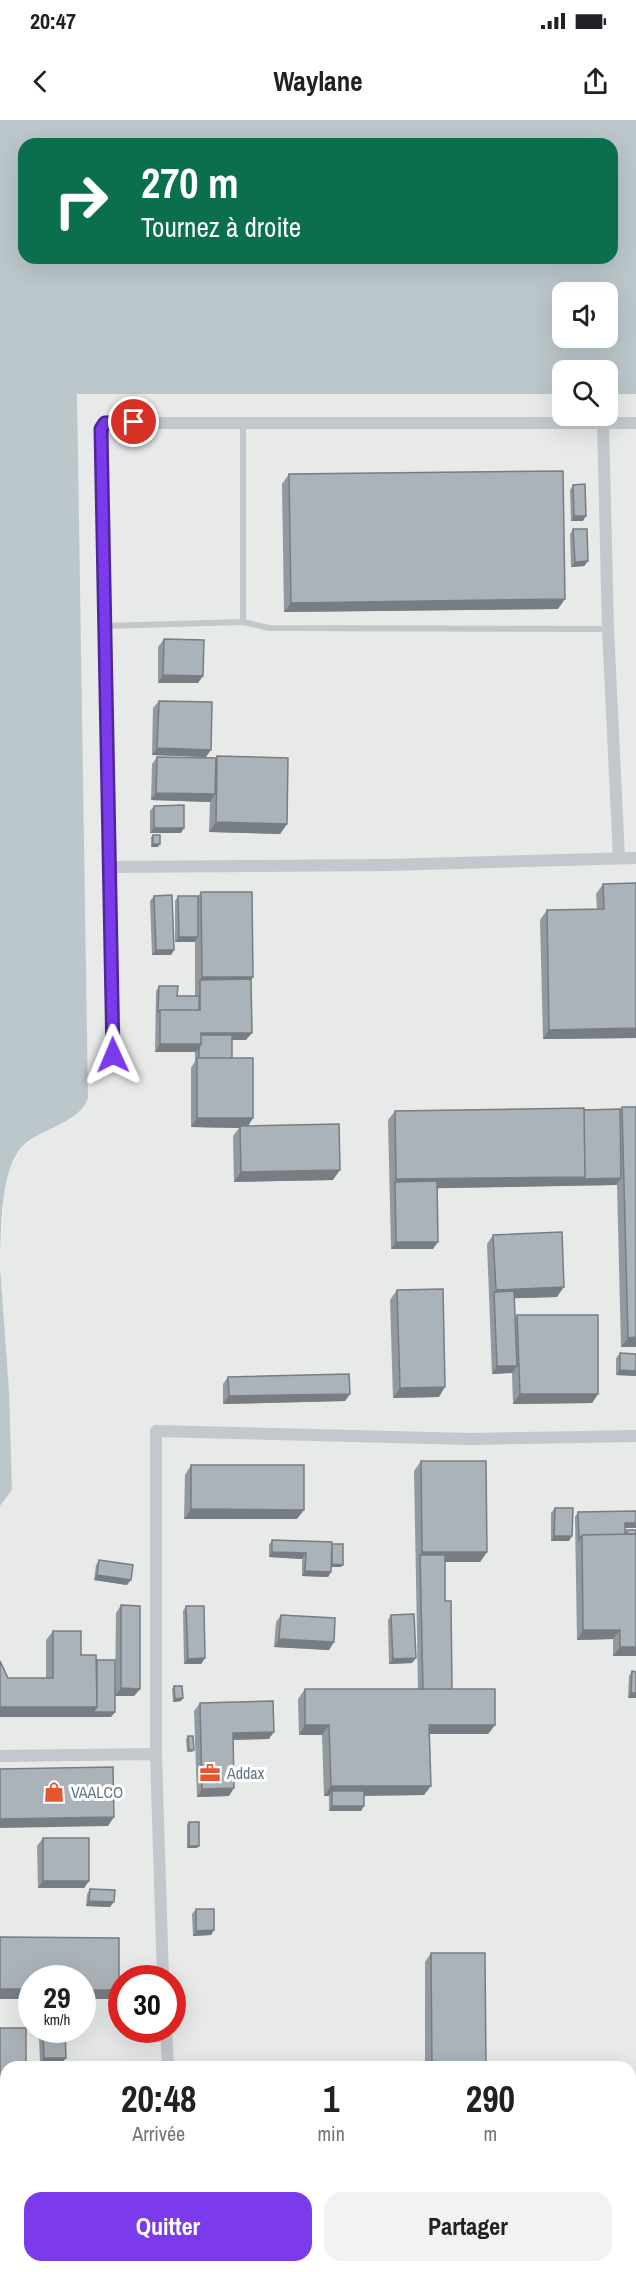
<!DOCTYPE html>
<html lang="fr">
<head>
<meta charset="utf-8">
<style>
	:root { --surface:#fff; --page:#f2f2f2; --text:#202124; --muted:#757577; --accent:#7c3aed }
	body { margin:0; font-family:"Archivo Narrow",sans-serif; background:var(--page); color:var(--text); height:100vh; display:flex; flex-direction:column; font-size:22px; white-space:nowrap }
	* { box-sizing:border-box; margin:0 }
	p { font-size:20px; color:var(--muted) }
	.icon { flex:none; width:33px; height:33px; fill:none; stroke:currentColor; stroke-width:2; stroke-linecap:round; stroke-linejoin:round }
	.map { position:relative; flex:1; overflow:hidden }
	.panel { position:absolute; left:0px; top:1941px; width:636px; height:212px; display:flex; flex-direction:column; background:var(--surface); border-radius:18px 18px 0 0; box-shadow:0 6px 24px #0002 }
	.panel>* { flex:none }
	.banner { position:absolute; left:18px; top:18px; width:600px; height:126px; border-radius:18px; box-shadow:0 6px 24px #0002; background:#0b6e4f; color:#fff; overflow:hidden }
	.buttons { position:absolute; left:552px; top:162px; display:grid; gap:12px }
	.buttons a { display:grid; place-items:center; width:66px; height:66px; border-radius:12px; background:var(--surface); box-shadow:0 6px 24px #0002; font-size:30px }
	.speed { position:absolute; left:18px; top:1845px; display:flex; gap:12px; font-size:30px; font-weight:700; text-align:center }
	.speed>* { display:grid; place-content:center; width:78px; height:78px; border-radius:50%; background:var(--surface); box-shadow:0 6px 24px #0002; line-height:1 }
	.speed small { font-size:15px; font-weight:400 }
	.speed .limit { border:9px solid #d22; background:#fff; color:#111 }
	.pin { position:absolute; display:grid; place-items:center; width:51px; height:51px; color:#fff; margin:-26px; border:3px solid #fff; border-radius:50%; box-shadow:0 2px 6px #0007 }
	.me { position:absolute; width:66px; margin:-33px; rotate:359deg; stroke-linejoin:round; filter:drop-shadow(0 0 4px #0008) }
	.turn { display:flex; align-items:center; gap:21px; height:126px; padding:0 24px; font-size:27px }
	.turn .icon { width:78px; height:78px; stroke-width:2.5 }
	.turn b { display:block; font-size:42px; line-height:51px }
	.eta { display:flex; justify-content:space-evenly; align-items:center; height:102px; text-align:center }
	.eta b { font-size:36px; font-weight:700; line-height:42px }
	.button { display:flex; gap:12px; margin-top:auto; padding:12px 24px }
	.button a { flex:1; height:69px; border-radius:18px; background:var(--accent); color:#fff; font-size:24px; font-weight:700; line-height:69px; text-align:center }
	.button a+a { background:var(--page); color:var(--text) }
	.status { display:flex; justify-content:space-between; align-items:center; height:42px; padding:0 30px; background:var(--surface); direction:ltr }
	.status svg { height:16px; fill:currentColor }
	header { display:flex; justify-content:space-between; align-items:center; height:78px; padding:0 24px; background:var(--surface); font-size:27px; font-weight:700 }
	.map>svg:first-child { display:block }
</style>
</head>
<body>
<div class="status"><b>20:47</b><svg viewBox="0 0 49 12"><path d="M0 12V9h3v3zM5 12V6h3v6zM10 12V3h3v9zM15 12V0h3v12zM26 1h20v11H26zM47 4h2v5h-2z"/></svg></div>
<header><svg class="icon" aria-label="back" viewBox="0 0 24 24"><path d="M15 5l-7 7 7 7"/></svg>Waylane<svg class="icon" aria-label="share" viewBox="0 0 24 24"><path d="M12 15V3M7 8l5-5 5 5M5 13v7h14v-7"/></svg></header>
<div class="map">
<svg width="636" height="2152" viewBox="0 0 636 2152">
	<rect width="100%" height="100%" fill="#fafaf8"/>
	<path fill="#e8e9e9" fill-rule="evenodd" d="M76,274H562V296H608V274H636V2152H0V1386L12,1370L0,1138L5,1059L19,1029L88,978ZM32,1858H82V1910H32ZM122,1858H172V1910H122ZM6,1947H630V2146H6Z"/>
	<path fill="#bbc7cb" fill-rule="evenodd" d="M0,0H636V274H608V250H562V274H77L88,978C79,1005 35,1009 19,1030C0,1058 2,1104 0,1138ZM24,24H612V138H24ZM562,172H608V218H562Z
		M0,1146L9,1271L12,1370L0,1386Z"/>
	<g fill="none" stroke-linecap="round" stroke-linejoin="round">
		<path stroke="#c3c8cc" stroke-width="6" d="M243,502V305
			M104,506L243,502L269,508L608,509
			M172,2152L173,2146
			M290,2152V2146"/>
		<path stroke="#c3c8cc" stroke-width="12" d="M603,302L608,509L619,738
			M109,747L387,745L636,738
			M113,935L101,309L105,303H636
			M0,1636L156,1634
			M163,1858L156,1634V1311L471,1319L636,1316
			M166,1910L168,1947
			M630,2109H636"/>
	</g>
	<path fill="#929a9f" d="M289,354L558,489L284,492L282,364Z
		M573,365L583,401H571L570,370Z
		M573,409L588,441L584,446L571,447L570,414Z
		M164,519L198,563H158V527Z
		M159,581L206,637L152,635L153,588Z
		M217,636L287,704L280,714L209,712L210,682L151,680L152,644L157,637L216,638Z
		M154,686L181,713H150V691Z
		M153,715L158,727H151V717Z
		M636,763V918L543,919L540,800L547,790L597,789L596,774L603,764Z
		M201,772L253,857L251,859L246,920H232V938L248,1006L333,1060L234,1062L233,1016L239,1008L191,1007V948L195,941V932H155L156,871L159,866L177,876H195V822H175V781L178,776H198Z
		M154,776L174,830L171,835H152L150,781Z
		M622,987L636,1227H621L617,1065H616L438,1068L433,1129H391L388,1000L395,991L584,990L620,989Z
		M493,1115L557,1177L514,1178L515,1198L517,1195L598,1274L592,1283L513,1284L512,1253L492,1254L487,1124Z
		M397,1170L439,1277L393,1278L390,1180Z
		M620,1233L636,1234V1256L616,1255V1238Z
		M228,1257L350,1274L345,1281L223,1284V1264Z
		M421,1341L487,1432L480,1442H445V1481L452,1569L495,1605L488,1614H429L424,1675L364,1676L361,1691H329V1676H324L322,1615H299L298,1579L305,1569H418L414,1351Z
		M191,1345L297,1399H184L185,1355Z
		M555,1388L569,1421H551V1393Z
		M636,1391V1408H625V1412L627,1410L636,1536H613V1519L577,1520L575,1397L578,1392Z
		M272,1420L332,1424L341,1447H332L328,1457L302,1456V1439L269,1437V1425Z
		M99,1440L127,1465L94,1460L96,1445Z
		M121,1485L140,1569L134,1576H115L116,1493Z
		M186,1486L205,1538L201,1544H184L183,1491Z
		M281,1495L334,1522L329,1530L274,1527L276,1502Z
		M391,1495L416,1538L412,1543L389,1544L388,1500Z
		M53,1511L81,1535L97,1540L115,1592L111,1597H0V1541L8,1558H46V1520Z
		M632,1551L636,1552V1578H628L629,1556Z
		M174,1566L181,1581L173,1582L172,1569Z
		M200,1583L269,1619L233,1620L229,1676L197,1677L194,1591Z
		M188,1616L193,1632H187L186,1619Z
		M189,1702L197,1728H187V1704Z
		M43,1718L89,1761L84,1768H38L37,1726Z
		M90,1769L110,1787L86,1786L87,1774Z
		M196,1789L214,1810L211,1815L193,1816L192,1794Z
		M431,1833L486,1947H425V1842Z
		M43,1912L62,1943H40L39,1917Z
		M192,2146H274V2152H192Z
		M299,2146H351V2152H310V2151H299Z
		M355,2146H437V2152H355Z
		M461,2146H506V2152H461Z"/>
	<path fill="#777d82" d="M574,396H586L583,401H571Z
		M588,441L584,446L571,447L575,442Z
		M565,479L558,489L284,492L291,483Z
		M163,555L203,556L198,563H158Z
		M157,628L211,630L206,637L152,635Z
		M156,673L215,674L210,682L151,680Z
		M216,702L287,704L280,714L209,712Z
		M154,708H184L181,713H150Z
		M153,724H160L158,727H151Z
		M179,817H198L195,822H175Z
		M156,830H174L171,835H152Z
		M202,857H253L246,867L200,860L195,867Z
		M636,908V918L543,919L549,910Z
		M201,913H252L246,920H199Z
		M160,924H201L196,932H155Z
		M197,998H253L247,1008L240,1006L239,1008L191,1007Z
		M340,1050L333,1060L234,1062L241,1052Z
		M585,1057L621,1058L616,1065L395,1069V1062L390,1069L396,1059Z
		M396,1122H438L433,1129H391Z
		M564,1167L557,1177L494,1179V1172L489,1179L496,1170Z
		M636,1217V1227H621L628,1218Z
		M497,1246H517L512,1253L492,1254Z
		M620,1250L636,1251V1256L616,1255Z
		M445,1267L439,1277L393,1278L400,1268Z
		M350,1274L345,1281L223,1284L229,1276Z
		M520,1274H598L592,1283L513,1284Z
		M191,1389L304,1390L297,1399H184Z
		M625,1403H636V1408H622Z
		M554,1416H572L569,1421H551Z
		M272,1432L306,1433L302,1439L269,1437Z
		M422,1432H487L480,1442H420V1435Z
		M330,1444L343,1445L341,1447H328Z
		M305,1451L331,1452L328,1457L302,1456Z
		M97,1455L131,1460L127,1465L94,1460Z
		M583,1510H620L613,1519L577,1520Z
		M279,1519L334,1522L329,1530L274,1527Z
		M620,1527H636V1536H613Z
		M205,1538L201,1544H184L188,1539Z
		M416,1538L412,1543L389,1544L393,1539Z
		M121,1568L140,1569L134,1576H115Z
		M631,1573H636V1578H628Z
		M183,1578L181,1581L173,1582L175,1579Z
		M0,1587H97L115,1592L111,1597H0Z
		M305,1605H329L322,1615H299Z
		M429,1605H495L488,1614H422Z
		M274,1612L269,1619L227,1620L233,1613Z
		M331,1666H431L424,1675L332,1676V1671L329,1676H324Z
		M234,1668L229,1676L197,1677L202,1669Z
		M332,1686H364L361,1691H329Z
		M114,1697L108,1706L0,1708V1699Z
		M189,1726H199L197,1728H187Z
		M43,1761H89L84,1768H38Z
		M89,1781L114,1782L110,1787L86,1786Z
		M214,1810L211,1815L193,1816L196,1811Z
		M0,1869H32V1879H0Z
		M82,1870H119L112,1879H82Z
		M44,1938H66L62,1943H40Z
		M0,2003L6,2004V2013H0Z
		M301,2148L312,2149L310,2151H299Z"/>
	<path fill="#aab3b9" stroke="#777d82" stroke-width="1.5" d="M563,351L565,479L291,483L289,354Z
		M585,364L586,396H574L573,365Z
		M573,409H587L588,441L575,442Z
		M164,519L204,520L203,556L163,555Z
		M159,581L212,582L211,630L157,628Z
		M217,636L288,638L287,704L216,702Z
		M157,637L216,638L215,674L156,673Z
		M184,685V708H154V686Z
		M153,715H160V724H153Z
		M636,763V908L549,910L547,790L604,789L603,764Z
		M201,772H252L253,857H202Z
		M172,775L174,830H156L154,776Z
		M178,776H198V817H179Z
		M251,859L252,913H201V924H160V890H200V860Z
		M159,866H178L177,876H199V890H160L158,892Z
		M201,915H232V938H199V927L201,924Z
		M197,938H253V998H197Z
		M622,987H636V1217L628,1218Z
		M584,988L585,1057L396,1059L395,991Z
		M620,989L621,1058L583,1059L585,1057L584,990Z
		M339,1004L340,1050L241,1052L240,1006Z
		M437,1061L438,1122H396L395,1062Z
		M562,1112L564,1167L496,1170L493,1115Z
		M443,1169L445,1267L400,1268L397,1170Z
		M514,1171L517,1246H497L494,1172Z
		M517,1195H598V1274H520Z
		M620,1233L636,1234V1251L620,1250Z
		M349,1254L350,1274L229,1276L228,1257Z
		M421,1341H486L487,1432H422Z
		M191,1345H304V1390L191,1389Z
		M555,1388H573L572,1416H554Z
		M636,1391V1403H625V1414L582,1415L579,1420L578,1392Z
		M627,1410H636V1414H627Z
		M636,1414V1527H620V1510H583L582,1415Z
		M272,1420L332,1422L331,1452L305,1451L306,1433L272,1432Z
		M332,1424H343V1445L332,1444Z
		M420,1435H445V1481H451L452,1569H423Z
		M99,1440L133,1445L131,1460L97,1455Z
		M121,1485L140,1486V1569L121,1568Z
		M186,1486H204L205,1538L188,1539Z
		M414,1494L416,1538L393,1539L391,1495Z
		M281,1495L335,1498L334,1522L279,1519Z
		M53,1511H81V1535H96L97,1587H0V1541L8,1558H53Z
		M97,1540H115V1592H93L97,1587Z
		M632,1551L636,1552V1573H631Z
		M174,1566H182L183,1578L175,1579Z
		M305,1569H495V1605H429L431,1666H331L329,1605H305Z
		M273,1581L274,1612L233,1613L234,1668L202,1669L200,1583Z
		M188,1616H193L194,1630H189Z
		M113,1647L114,1697L0,1699V1649Z
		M332,1671H364V1686H332Z
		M189,1702H199V1726H189Z
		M43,1718H89V1761H43Z
		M90,1769L115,1770L114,1782L89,1781Z
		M196,1789H214V1810L196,1811Z
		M0,1817L119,1818V1870H82V1858H32V1869H0Z
		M431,1833H485L486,1947H432Z
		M0,1908H26V1947H6V2004L0,2003Z
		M65,1911L66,1938H44L43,1912Z
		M6,2112V2146H110V2152H0V2113Z
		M194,2146H202V2152H194Z
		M205,2146H274V2152H205Z
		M301,2146H312V2149L301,2148Z
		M313,2146H351V2152H313Z
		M361,2146H437V2152H361Z
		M468,2146H506V2152H468Z"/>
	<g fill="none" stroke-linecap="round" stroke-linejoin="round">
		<g stroke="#51269a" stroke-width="15">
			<path id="route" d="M113,935L101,309L105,303L134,302"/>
		</g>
		<use href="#route" stroke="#7c3aed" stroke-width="10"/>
	</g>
	<defs>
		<g id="office-bare" transform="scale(1.62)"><path d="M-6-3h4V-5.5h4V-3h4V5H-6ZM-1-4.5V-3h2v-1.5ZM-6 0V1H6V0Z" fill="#e4572e" stroke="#fff" stroke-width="2.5" paint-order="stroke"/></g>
		<g id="shop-bare" transform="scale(1.62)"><path d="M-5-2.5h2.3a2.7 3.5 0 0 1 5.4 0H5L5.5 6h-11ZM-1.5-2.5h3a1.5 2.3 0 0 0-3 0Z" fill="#e4572e" stroke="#fff" stroke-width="2.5" paint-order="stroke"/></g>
	</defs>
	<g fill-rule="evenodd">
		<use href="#office-bare" x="210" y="1653"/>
		<use href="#shop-bare" x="54" y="1672"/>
	</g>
	<g text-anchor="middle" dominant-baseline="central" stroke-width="6" stroke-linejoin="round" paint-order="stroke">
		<g font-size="16" fill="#657683" stroke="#fff" text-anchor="start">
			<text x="227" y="1653">Addax</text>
			<text x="71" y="1672">VAALCO</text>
		</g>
	</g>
</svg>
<div class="buttons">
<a><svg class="icon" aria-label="sound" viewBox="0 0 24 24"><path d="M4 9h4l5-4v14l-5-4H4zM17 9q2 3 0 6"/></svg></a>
<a><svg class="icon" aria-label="search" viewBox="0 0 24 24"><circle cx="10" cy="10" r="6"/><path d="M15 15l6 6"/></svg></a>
</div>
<div class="speed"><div>29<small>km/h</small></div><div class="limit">30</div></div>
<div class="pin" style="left:134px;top:302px;background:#d93025"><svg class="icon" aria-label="arrive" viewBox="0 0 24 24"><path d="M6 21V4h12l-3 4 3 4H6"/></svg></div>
<svg class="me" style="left:113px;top:935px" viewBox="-20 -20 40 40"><path d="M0-17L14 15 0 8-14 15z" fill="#7c3aed" stroke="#fff" stroke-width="4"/></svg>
<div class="banner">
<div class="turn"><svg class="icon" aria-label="right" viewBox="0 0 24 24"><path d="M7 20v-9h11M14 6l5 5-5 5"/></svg><div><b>270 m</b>Tournez à droite</div></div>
</div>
<section class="panel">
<div class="eta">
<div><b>20:48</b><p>Arrivée</p></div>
<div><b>1</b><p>min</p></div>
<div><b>290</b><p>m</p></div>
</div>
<div class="button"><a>Quitter</a><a>Partager</a></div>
</section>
</div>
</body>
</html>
